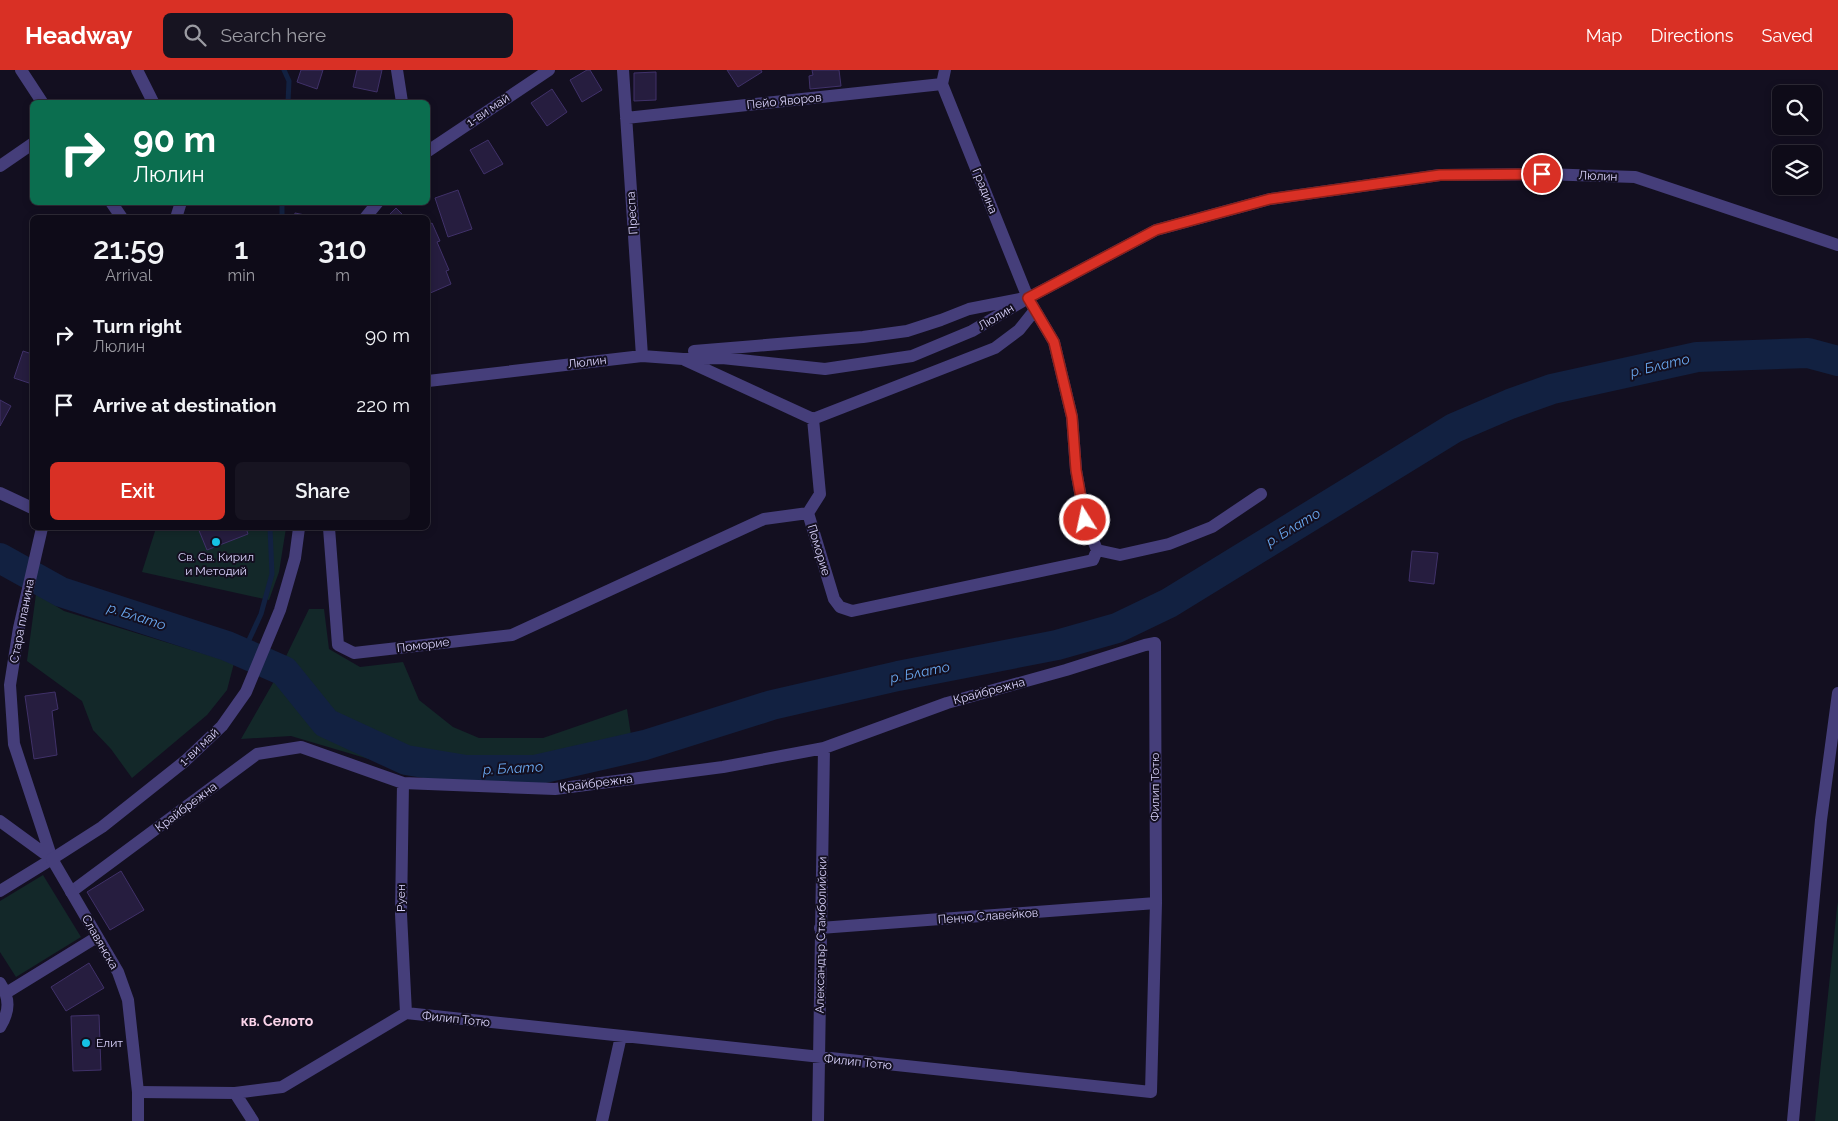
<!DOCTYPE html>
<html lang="en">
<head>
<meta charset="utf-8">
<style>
	:root { --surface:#0e0b18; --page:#171421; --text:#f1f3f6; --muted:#9b9ba2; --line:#2e2b37; --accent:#d93025 }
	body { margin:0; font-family:Raleway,sans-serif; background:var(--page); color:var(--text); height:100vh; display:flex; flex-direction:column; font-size:19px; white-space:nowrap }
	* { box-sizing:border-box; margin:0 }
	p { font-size:16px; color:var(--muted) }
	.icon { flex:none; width:28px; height:28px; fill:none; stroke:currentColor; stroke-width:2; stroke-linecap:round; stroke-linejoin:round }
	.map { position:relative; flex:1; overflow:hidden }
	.sheet { position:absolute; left:30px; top:145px; width:400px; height:315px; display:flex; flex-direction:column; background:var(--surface); border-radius:8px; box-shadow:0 2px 8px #0003,0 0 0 1px var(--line) }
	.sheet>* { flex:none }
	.banner { position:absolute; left:30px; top:30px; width:400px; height:105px; border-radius:8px; box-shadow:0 2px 8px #0003,0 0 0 1px var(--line); background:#0b6e4f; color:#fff; overflow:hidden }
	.fabs { position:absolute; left:1772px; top:15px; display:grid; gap:10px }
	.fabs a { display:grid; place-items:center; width:50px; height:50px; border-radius:8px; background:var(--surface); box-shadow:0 2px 8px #0003,0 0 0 1px var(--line); font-size:25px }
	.pin { position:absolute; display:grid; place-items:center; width:42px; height:42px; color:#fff; margin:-21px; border:2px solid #fff; border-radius:50%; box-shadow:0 1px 5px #0007 }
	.me { position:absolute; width:55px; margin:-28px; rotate:350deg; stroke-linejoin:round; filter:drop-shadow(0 0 4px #0008) }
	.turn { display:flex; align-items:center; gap:18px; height:105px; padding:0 20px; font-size:22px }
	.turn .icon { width:65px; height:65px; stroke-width:2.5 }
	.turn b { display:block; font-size:35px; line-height:42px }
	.eta { display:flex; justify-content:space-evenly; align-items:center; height:85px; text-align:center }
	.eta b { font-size:30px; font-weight:600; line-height:35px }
	.cta { display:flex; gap:10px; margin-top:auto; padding:10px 20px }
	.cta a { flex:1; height:58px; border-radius:8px; background:var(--accent); color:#fff; font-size:20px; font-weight:600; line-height:58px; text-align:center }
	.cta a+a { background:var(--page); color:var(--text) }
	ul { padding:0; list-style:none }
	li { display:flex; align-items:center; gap:15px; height:70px; padding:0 20px }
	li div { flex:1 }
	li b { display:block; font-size:19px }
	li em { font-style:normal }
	header { display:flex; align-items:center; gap:30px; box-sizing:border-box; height:70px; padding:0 25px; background:var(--accent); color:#fff }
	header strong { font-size:24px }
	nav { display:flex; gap:28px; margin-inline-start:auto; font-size:18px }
	.search { width:350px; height:45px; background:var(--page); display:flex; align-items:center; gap:12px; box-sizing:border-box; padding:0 18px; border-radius:8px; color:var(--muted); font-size:19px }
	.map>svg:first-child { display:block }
</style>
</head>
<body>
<header>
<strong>Headway</strong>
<div class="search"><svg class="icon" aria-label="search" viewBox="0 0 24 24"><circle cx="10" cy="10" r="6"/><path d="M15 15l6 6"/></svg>Search here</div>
<nav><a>Map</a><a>Directions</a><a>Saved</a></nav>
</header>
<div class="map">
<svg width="1838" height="1051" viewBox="0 0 1838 1051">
	<rect width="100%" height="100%" fill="#130f20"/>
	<path fill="#132829" d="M156,458H286L279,502L269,530L142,502Z
		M36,524L64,541L234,593L227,620L207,645L132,708L111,679L93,660L82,631L27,591Z
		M309,539H324L329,579L360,597L403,592L419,630L453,657L479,668H543L627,639L635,691L538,711L416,703L291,666L241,669L273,613Z
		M43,805L81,867L16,907L0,882V831Z
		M1838,832V1051H1815L1837,838Z"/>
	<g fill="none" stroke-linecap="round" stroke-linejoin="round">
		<path stroke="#122141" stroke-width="5" d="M284,0L289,11L288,32
			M282,148V132
			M243,583L261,544L272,504L270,458"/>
		<path stroke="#122141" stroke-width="30" d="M0,488L61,522L227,576L284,601L326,653L406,690L466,700H535L645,675L772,635L898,606L1057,575L1117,558L1169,533L1454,358L1510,334L1552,319L1697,287L1808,283L1838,291"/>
	</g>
	<path fill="#261d3f" stroke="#403169" d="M301,0H323L317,19L297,12Z
		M357,0H382L377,22L353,17Z
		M587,0H590L602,20L582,32L570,10Z
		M727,0H761L762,2L738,17Z
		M812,0H839L841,16L810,19L809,6L813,5Z
		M656,2V30L634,31V3Z
		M552,19L567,42L547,56L531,33Z
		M488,70L503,94L484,104L470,80Z
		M458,120L472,159L448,167L435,128Z
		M396,138L406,148H386Z
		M295,143L320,148H294Z
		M432,153L440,171L437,172L449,200L446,201L451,214L428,224V155Z
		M23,281L32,284V314L14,308Z
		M0,330L11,336L0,356Z
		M198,458H246L248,464L207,480Z
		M1412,481L1438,483L1434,514L1409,511Z
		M55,622L58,639L52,641L57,685L34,689L25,626Z
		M121,801L144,840L110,860L87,822Z
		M89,893L104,918L66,941L51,917Z
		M99,945L101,1000L73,1001L71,946Z"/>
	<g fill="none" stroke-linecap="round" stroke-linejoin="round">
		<path stroke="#453e7a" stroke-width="12" d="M21,0L42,32
			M137,0L153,32
			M397,0L402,32
			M623,0L642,286
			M942,14L945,0
			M626,48L942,14
			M0,96L32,74
			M111,132L122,148
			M176,148L181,132
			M694,281L863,267L907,261L941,250L969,239L1020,229
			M685,290L813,349L995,278L1019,260L1035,240
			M428,311L642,286L683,289L722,288L825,299L912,286L972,261L1028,228L1156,160L1270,129L1440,105L1542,104L1635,107L1838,175
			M0,423L32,438
			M808,443L820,424L813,349
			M42,458L19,558L10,615L14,674L52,789
			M329,458L338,575L354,583L512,565L764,449L808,443L834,529L840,537L852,541L1093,490L1097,480L1085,450L1076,400L1072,347L1054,272L1028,228L942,14
			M1097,480L1120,485L1169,474L1212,457L1261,424
			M403,713L401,844L406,943
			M0,751L52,789
			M0,821L52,789
			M71,822L257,684L301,677L403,713L555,719L723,697L824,678L947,633L1066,600L1145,575L1155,573L1156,833L1151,1022L406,943L282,1017L235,1023L138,1022
			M820,858L1156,833
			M0,913C10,928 10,941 0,957
			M6,923L97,867
			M235,1023L253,1051
			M602,1051L621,966
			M818,1051L824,678"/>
		<path stroke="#453e7a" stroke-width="12" d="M428,81L549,0
			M365,148L378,132
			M138,1051V1022L128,930L118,902L52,789L102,757L185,691L222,656L246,622L280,540L295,488L299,458
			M1793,1051L1821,750L1838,623"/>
	</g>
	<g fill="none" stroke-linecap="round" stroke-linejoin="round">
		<g stroke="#8d1f18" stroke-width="12">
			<path id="route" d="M1085,450L1076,400L1072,347L1054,272L1028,228L1156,160L1270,129L1440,105L1542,104"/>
		</g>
		<use href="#route" stroke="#d93025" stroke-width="9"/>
	</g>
	<g fill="#15c1e4" stroke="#130f20" stroke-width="2">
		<circle cx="216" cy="472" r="5"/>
		<circle cx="86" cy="973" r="5"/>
	</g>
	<g text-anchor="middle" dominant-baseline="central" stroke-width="4" stroke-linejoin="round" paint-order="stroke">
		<g font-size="12" fill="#d9d2fb" stroke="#130f20">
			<text transform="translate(784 31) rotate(-6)">Пейо Яворов</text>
			<text transform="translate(488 40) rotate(-34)">1-ви май</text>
			<text transform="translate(1598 106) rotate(2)">Люлин</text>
			<text transform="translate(985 121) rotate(68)">Градина</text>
			<text transform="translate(632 143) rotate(-94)">Преспа</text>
			<text transform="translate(996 247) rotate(-31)">Люлин</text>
			<text transform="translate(587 292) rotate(-7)">Люлин</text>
			<text transform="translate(819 480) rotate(73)">Поморие</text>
			<text transform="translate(22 551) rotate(-79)">Стара планина</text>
			<text transform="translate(423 575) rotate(-7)">Поморие</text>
			<text transform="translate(989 621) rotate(-15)">Крайбрежна</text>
			<text transform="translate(199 677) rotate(-43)">1-ви май</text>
			<text transform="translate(596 713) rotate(-7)">Крайбрежна</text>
			<text transform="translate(1155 717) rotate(-90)">Филип Тотю</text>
			<text transform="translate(186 737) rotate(-37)">Крайбрежна</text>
			<text transform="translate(401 828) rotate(-90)">Руен</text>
			<text transform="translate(988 846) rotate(-4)">Пенчо Славейков</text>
			<text transform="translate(821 865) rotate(-89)">Александър Стамболийски</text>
			<text transform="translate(100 872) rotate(60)">Славянска</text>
			<text transform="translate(456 949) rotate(6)">Филип Тотю</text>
			<text transform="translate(858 992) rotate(6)">Филип Тотю</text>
		</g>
		<g font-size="12" fill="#d9d2fb" stroke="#130f20">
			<text x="216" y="487">Св. Св. Кирил<tspan x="216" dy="14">и Методий</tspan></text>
			<text x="96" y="973" text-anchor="start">Елит</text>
		</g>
		<g font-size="14" font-style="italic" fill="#6aa9f1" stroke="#130f20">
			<text transform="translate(1660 295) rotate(-13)">р. Блато</text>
			<text transform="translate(1293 457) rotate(-31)">р. Блато</text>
			<text transform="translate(137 546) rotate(18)">р. Блато</text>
			<text transform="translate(920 602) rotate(-11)">р. Блато</text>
			<text transform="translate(513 698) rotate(-3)">р. Блато</text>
		</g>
		<g font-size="14" font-weight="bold" fill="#fbd4ea" stroke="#130f20">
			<text x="277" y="951">кв. Селото</text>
		</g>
	</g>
</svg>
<div class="fabs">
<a><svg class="icon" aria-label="search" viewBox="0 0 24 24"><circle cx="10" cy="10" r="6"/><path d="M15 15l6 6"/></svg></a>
<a><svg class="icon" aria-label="layers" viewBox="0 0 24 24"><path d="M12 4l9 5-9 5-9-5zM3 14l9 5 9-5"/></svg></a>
</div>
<div class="pin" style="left:1542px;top:104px;background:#d93025"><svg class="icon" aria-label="arrive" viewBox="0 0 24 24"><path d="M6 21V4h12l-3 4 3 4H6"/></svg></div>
<svg class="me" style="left:1085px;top:450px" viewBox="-20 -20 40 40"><circle r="17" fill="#d93025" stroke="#fff" stroke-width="3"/><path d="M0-11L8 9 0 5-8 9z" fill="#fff"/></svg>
<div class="banner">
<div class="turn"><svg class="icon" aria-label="right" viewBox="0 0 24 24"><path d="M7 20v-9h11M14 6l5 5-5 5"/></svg><div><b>90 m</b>Люлин</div></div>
</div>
<section class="sheet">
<div class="eta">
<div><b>21:59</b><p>Arrival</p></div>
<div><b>1</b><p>min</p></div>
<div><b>310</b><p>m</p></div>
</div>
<ul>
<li><svg class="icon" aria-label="right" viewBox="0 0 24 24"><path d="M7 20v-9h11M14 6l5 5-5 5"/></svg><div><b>Turn right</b><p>Люлин</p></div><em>90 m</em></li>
<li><svg class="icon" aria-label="arrive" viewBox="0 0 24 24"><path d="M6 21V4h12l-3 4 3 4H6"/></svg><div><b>Arrive at destination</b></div><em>220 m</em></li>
</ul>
<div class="cta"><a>Exit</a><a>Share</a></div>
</section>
</div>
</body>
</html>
